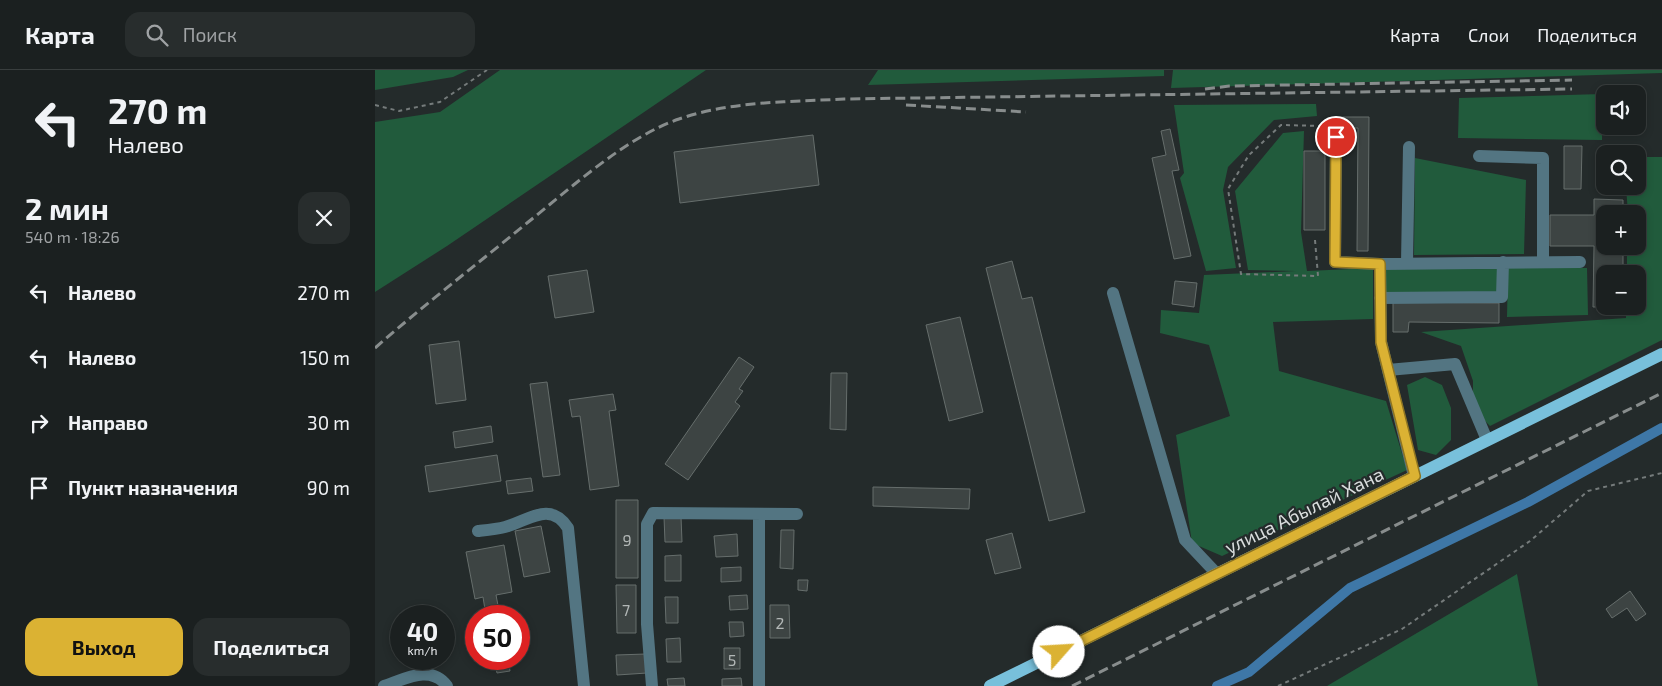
<!DOCTYPE html>
<html lang="ru">
<head>
<meta charset="utf-8">
<style>
	:root { --surface:#1b2020; --page:#282d2d; --text:#f1f3f6; --muted:#a0a3a5; --line:#393e3e; --accent:#dbb233 }
	body { margin:0; font-family:"Exo 2",sans-serif; background:var(--page); color:var(--text); height:100vh; display:flex; flex-direction:column; font-size:19px; white-space:nowrap }
	* { box-sizing:border-box; margin:0 }
	p { font-size:16px; color:var(--muted) }
	.icon { flex:none; width:28px; height:28px; fill:none; stroke:currentColor; stroke-width:2; stroke-linecap:round; stroke-linejoin:round }
	.map { position:relative; flex:1; overflow:hidden }
	.sheet { display:flex; flex-direction:column; background:var(--surface); width:375px }
	.sheet>* { flex:none }
	.banner { background:#1b2020; color:var(--text); overflow:hidden }
	.fabs { position:absolute; left:1221px; top:15px; display:grid; gap:10px }
	.fabs a { display:grid; place-items:center; width:50px; height:50px; border-radius:10px; background:var(--surface); box-shadow:0 2px 8px #0003,0 0 0 1px var(--line); font-size:25px }
	.speed { position:absolute; left:15px; top:535px; display:flex; gap:10px; font-size:25px; font-weight:700; text-align:center }
	.speed>* { display:grid; place-content:center; width:65px; height:65px; border-radius:50%; background:var(--surface); box-shadow:0 2px 8px #0003,0 0 0 1px var(--line); line-height:1 }
	.speed small { font-size:12px; font-weight:400 }
	.speed .limit { border:8px solid #d22; background:#fff; color:#111 }
	.pin { position:absolute; display:grid; place-items:center; width:42px; height:42px; color:#fff; margin:-21px; border:2px solid #fff; border-radius:50%; box-shadow:0 1px 5px #0007 }
	.me { position:absolute; width:55px; margin:-28px; rotate:64deg; stroke-linejoin:round; filter:drop-shadow(0 0 4px #0008) }
	.turn { display:flex; align-items:center; gap:18px; height:105px; padding:0 25px; font-size:22px }
	.turn .icon { width:65px; height:65px; stroke-width:2.5 }
	.turn b { display:block; font-size:35px; line-height:42px }
	.round { display:grid; place-items:center; flex:none; width:52px; height:52px; border-radius:15px; background:var(--page) }
	.headline { display:flex; align-items:center; justify-content:space-between; height:85px; padding:0 25px }
	h1 { font-size:30px; font-weight:700; line-height:38px }
	.action { display:flex; gap:10px; margin-top:auto; padding:10px 25px }
	.action a { flex:1; height:58px; border-radius:15px; background:var(--accent); color:#111; font-size:20px; font-weight:700; line-height:58px; text-align:center }
	.action a+a { background:var(--page); color:var(--text) }
	ul { padding:0; list-style:none }
	li { display:flex; align-items:center; gap:15px; height:65px; padding:0 25px }
	li div { flex:1 }
	li b { display:block; font-size:19px }
	li em { font-style:normal }
	header { display:flex; align-items:center; gap:30px; box-sizing:border-box; height:70px; padding:0 25px; background:var(--surface); border-bottom:1px solid var(--line) }
	header strong { font-size:24px }
	nav { display:flex; gap:28px; margin-inline-start:auto; font-size:18px }
	.search { width:350px; height:45px; background:var(--page); display:flex; align-items:center; gap:12px; box-sizing:border-box; padding:0 18px; border-radius:15px; color:var(--muted); font-size:19px }
	main { display:flex; flex:1; min-height:0 }
	.map>svg:first-child { display:block }
</style>
</head>
<body>
<header>
<strong>Карта</strong>
<div class="search"><svg class="icon" aria-label="search" viewBox="0 0 24 24"><circle cx="10" cy="10" r="6"/><path d="M15 15l6 6"/></svg>Поиск</div>
<nav><a>Карта</a><a>Слои</a><a>Поделиться</a></nav>
</header>
<main>
<section class="sheet">
<div class="banner">
<div class="turn"><svg class="icon" aria-label="left" viewBox="0 0 24 24"><path d="M17 20v-9H6M10 6l-5 5 5 5"/></svg><div><b>270 m</b>Налево</div></div>
</div>
<div class="headline"><div><h1>2 мин</h1><p>540 m · 18:26</p></div><a class="round"><svg class="icon" aria-label="close" viewBox="0 0 24 24"><path d="M6 6l12 12M18 6L6 18"/></svg></a></div>
<ul>
<li><svg class="icon" aria-label="left" viewBox="0 0 24 24"><path d="M17 20v-9H6M10 6l-5 5 5 5"/></svg><div><b>Налево</b></div><em>270 m</em></li>
<li><svg class="icon" aria-label="left" viewBox="0 0 24 24"><path d="M17 20v-9H6M10 6l-5 5 5 5"/></svg><div><b>Налево</b></div><em>150 m</em></li>
<li><svg class="icon" aria-label="right" viewBox="0 0 24 24"><path d="M7 20v-9h11M14 6l5 5-5 5"/></svg><div><b>Направо</b></div><em>30 m</em></li>
<li><svg class="icon" aria-label="arrive" viewBox="0 0 24 24"><path d="M6 21V4h12l-3 4 3 4H6"/></svg><div><b>Пункт назначения</b></div><em>90 m</em></li>
</ul>
<div class="action"><a>Выход</a><a>Поделиться</a></div>
</section>
<div class="map">
<svg width="1287" height="616" viewBox="0 0 1287 616">
	<rect width="100%" height="100%" fill="#242b2b"/>
	<path fill="#215b3c" d="M0,0H93L78,7L0,20Z
		M125,0H331L72,176L0,222V52L65,42Z
		M503,0H789V6L493,15Z
		M798,0H1287V3L796,18Z
		M1227,24V70L1083,68L1084,28Z
		M941,34L942,46L899,50L853,97L848,120L861,198L831,201L805,108L809,103L799,35Z
		M929,61L926,162L932,201L998,198V249L898,252L904,301L1011,331L1032,400L847,486L817,473L801,365L855,346L834,275L785,263L786,240L824,243L829,205L921,201L873,200L860,121L908,63Z
		M1263,87H1287V270L1115,356L1098,339V311L1086,276L1046,262L1251,248V236H1262V204H1252V176H1262V144H1253L1251,116H1262Z
		M1040,88L1151,110L1149,184L1039,185Z
		M1123,196V223L1008,225V197Z
		M1133,197L1212,198L1213,245L1132,247Z
		M1050,307L1067,315L1076,338V370L1061,385L1043,380L1032,315Z
		M1142,504L1163,616H952Z"/>
	<g fill="none" stroke-linecap="round" stroke-linejoin="round">
		<path stroke="#3e77a7" stroke-width="10" d="M842,616L874,602L975,518L1153,432L1287,358"/>
	</g>
	<path fill="#3d4443" stroke="#666e6c" d="M961,47H994L993,181H982L983,58H961Z
		M795,59L804,100L797,101L816,186L799,189L777,88L791,85L786,61Z
		M438,65L444,115L305,133L299,82Z
		M1189,76H1207L1206,119H1189Z
		M929,81H950V160H929Z
		M1219,129L1248,130V144H1230V176H1248V204H1230V236L1247,237H1218L1219,176H1175V145H1219Z
		M637,191L647,229L657,227L710,442L674,451L611,198Z
		M212,200L219,242L180,248L173,206Z
		M800,211L822,213L819,237L797,234Z
		M1018,232L1124,233V253L1034,252L1033,262H1018Z
		M585,247L608,342L574,351L551,255Z
		M84,271L91,330L61,334L54,275Z
		M364,287L379,297L364,319L368,321L360,332L365,336L313,410L290,394Z
		M456,303H472L471,360L455,359Z
		M172,312L185,405L168,407L155,314Z
		M238,324L241,340L234,341L244,416L215,420L205,346L197,347L194,330Z
		M116,356L118,372L80,378L78,362Z
		M122,385L126,411L54,422L50,396Z
		M156,408L158,421L133,424L131,411Z
		M498,417L595,419L594,439L498,436Z
		M241,430H263V508H241Z
		M289,447H306L307,472H290Z
		M166,456L175,502L149,507L140,461Z
		M406,460H419L418,499L405,498Z
		M637,463L646,498L620,504L611,470Z
		M362,464L363,486L341,487L339,466Z
		M129,475L137,522L121,525L125,546H111L108,527L100,529L91,482Z
		M306,485V511H290V486Z
		M366,497V511L346,512V498Z
		M423,510H433L432,521L423,520Z
		M241,515H261V563H242Z
		M1255,521L1271,544L1261,551L1252,538L1237,548L1231,539Z
		M372,525L373,539L355,540L354,526Z
		M290,527H303V553H291Z
		M395,535H414L415,568H395Z
		M354,552H368L369,566L355,567Z
		M305,568L306,592H292L291,569Z
		M349,578H365V599H349Z
		M271,584L272,603L242,605L241,585Z
		M119,589H133L135,601L122,603Z
		M309,608L310,616H293L292,609Z
		M366,608L367,616H347V609Z"/>
	<g fill="none" stroke-linecap="round" stroke-linejoin="round">
		<path stroke="#757b7b" stroke-width="2" stroke-dasharray="4 4" stroke-linecap="butt" d="M0,35L24,41L65,32L112,0
			M940,170L943,206L866,204L853,119L874,85L906,55L947,56L954,61
			M903,616L1027,559L1155,471L1213,421L1287,403"/>
		<path stroke="#537582" stroke-width="12" d="M961,67L960,192L1005,194
			M1104,86L1168,88V192
			M1032,193L1034,77
			M738,223L810,470L842,504
			M1005,228L1127,227L1128,192
			M1013,300L1080,294L1112,370
			M1039,406L1006,272L1005,194L1205,192
			M103,461C112,460 122,459 130,457C153,451 175,430 193,458L209,616
			M9,616C30,609 56,594 72,616
			M277,616L272,554V454L278,443L422,444
			M384,616V445"/>
		<path stroke="#78c0db" stroke-width="12" d="M615,616L1287,284"/>
		<path stroke="#888d8d" stroke-width="3" stroke-dasharray="10 5" stroke-linecap="butt" d="M830,19L854,16L1197,10
			M531,35L651,42
			M0,278C49,235 101,195 152,153C196,118 251,67 304,49C356,31 414,32 469,29L1197,19
			M697,616L1287,323"/>
	</g>
	<g fill="none" stroke-linecap="round" stroke-linejoin="round">
		<g stroke="#8e7421" stroke-width="12">
			<path id="route" d="M684,582L1040,406L1006,272L1005,194L960,192L961,67"/>
		</g>
		<use href="#route" stroke="#dbb233" stroke-width="9"/>
	</g>
	<g text-anchor="middle" dominant-baseline="central" stroke-width="4.5" stroke-linejoin="round" paint-order="stroke">
		<g font-size="16" fill="#b2b7b6">
			<text x="252" y="469">9</text>
			<text x="251" y="539">7</text>
			<text x="405" y="552">2</text>
			<text x="357" y="589">5</text>
		</g>
		<g font-size="19" fill="#d9dddd" stroke="#242b2b">
			<text transform="translate(929 440) rotate(-26)">улица Абылай Хана</text>
		</g>
	</g>
</svg>
<div class="fabs">
<a><svg class="icon" aria-label="sound" viewBox="0 0 24 24"><path d="M4 9h4l5-4v14l-5-4H4zM17 9q2 3 0 6"/></svg></a>
<a><svg class="icon" aria-label="search" viewBox="0 0 24 24"><circle cx="10" cy="10" r="6"/><path d="M15 15l6 6"/></svg></a>
<a>+</a>
<a>−</a>
</div>
<div class="speed"><div>40<small>km/h</small></div><div class="limit">50</div></div>
<div class="pin" style="left:961px;top:67px;background:#d93025"><svg class="icon" aria-label="arrive" viewBox="0 0 24 24"><path d="M6 21V4h12l-3 4 3 4H6"/></svg></div>
<svg class="me" style="left:684px;top:582px" viewBox="-20 -20 40 40"><circle r="19" fill="#fff"/><path d="M0-13L10 11 0 6-10 11z" fill="#dbb233"/></svg>
</div>
</main>
</body>
</html>
